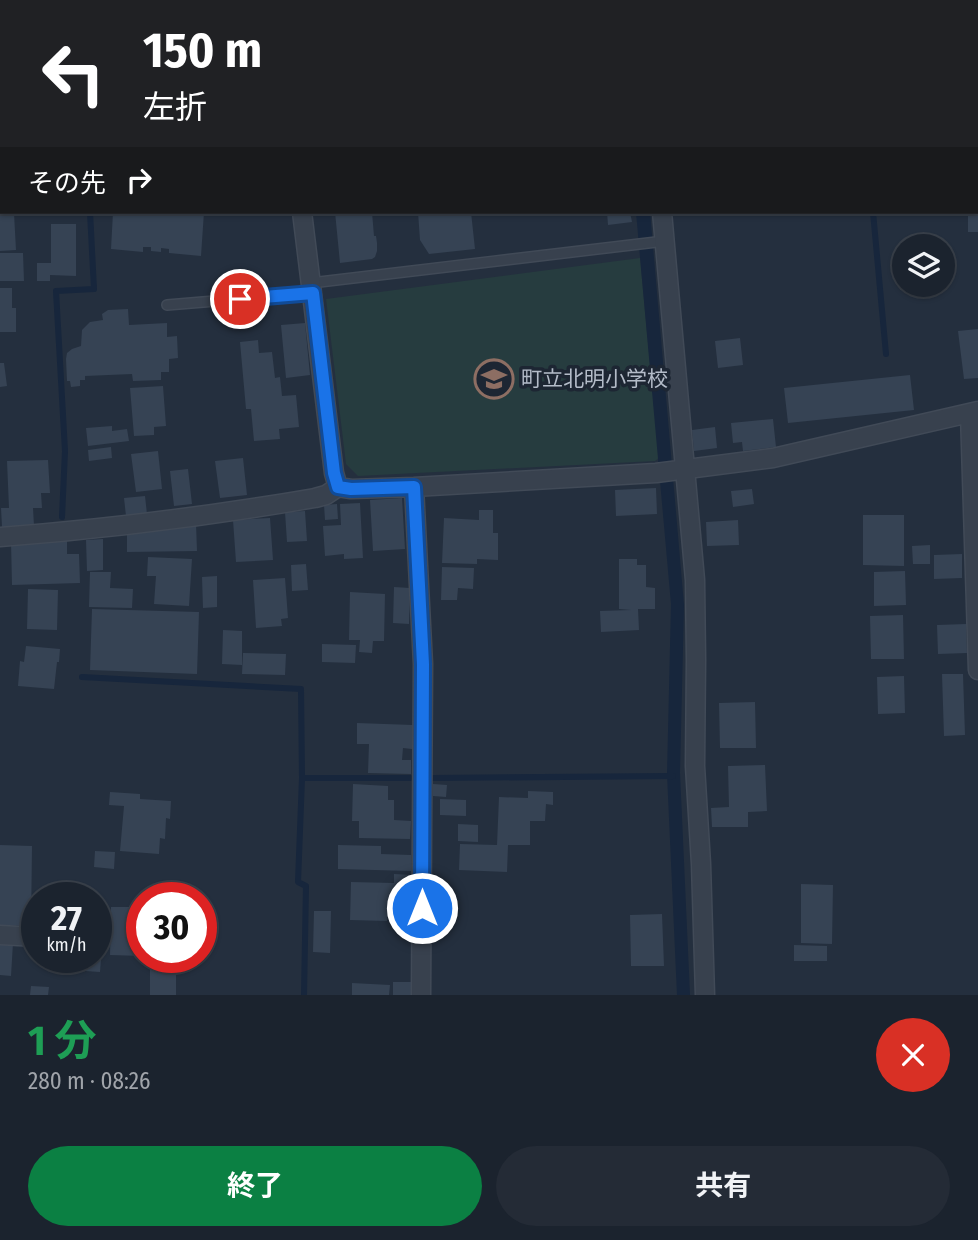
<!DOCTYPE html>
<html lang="ja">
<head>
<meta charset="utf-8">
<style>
	:root { --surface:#1b232e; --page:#242b36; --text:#f1f3f6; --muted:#a0a4aa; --line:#39404a; --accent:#0b8043 }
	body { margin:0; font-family:"Fira Sans Condensed","Noto Sans JP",sans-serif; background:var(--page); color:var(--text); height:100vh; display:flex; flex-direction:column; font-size:26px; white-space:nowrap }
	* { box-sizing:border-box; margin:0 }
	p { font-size:23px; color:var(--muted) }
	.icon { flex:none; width:38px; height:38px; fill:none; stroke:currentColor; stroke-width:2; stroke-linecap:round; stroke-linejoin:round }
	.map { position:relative; height:995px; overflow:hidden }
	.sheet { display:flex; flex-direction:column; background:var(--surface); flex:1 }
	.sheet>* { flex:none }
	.banner { position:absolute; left:0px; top:0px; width:978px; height:214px; box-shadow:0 2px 5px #0004,0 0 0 2px var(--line); background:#202124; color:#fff; overflow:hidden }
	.fabs { position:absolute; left:892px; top:234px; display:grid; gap:14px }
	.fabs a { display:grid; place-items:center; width:63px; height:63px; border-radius:50%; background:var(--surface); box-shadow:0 2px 5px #0004,0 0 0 2px var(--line); font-size:35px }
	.speed { position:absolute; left:21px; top:882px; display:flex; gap:14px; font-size:35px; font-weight:700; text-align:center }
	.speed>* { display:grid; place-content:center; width:91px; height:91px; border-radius:50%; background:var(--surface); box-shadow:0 2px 5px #0004,0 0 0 2px var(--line); line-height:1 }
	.speed small { font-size:18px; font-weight:400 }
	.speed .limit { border:10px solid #d22; background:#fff; color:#111 }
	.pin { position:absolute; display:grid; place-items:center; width:60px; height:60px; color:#fff; margin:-30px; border:4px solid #fff; border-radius:50%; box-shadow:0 2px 7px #0007 }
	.me { position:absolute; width:77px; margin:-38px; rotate:0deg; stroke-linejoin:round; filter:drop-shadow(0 0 5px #0008) }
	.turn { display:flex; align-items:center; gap:24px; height:147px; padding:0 28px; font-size:32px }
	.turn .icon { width:91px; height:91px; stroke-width:2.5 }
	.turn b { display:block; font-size:49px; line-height:60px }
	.then { display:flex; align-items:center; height:66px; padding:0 28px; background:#0003; gap:14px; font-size:26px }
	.round { display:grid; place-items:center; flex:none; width:74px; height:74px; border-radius:37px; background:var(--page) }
	.overview { display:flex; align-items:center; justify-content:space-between; height:119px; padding:0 28px }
	h1 { font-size:42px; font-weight:700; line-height:52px; color:#1e9e55 }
	.primary-button { display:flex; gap:14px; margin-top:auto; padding:14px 28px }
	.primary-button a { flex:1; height:80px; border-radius:42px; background:var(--accent); color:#fff; font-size:28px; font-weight:700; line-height:80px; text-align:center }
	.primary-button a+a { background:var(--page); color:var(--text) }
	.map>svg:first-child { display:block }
</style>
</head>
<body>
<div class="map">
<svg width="978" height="995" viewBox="0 0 978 995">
	<rect width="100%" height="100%" fill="#242f3e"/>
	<path fill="#263c3f" d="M640,258L659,458L655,461L358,476L346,464L326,299Z"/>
	<path fill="#17263c" d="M636,212H650L684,605L680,773L690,995H677L667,774L671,604Z"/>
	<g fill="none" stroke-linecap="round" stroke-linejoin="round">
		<path stroke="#17263c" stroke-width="6" d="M60,0V2
			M900,0V2
			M976,5H978
			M873,212L886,354
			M62,517L65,451L56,291L94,289L90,212
			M82,677L301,689L302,778H410
			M302,778L298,882L306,886L304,995
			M433,778L673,776"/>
	</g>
	<path fill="#364354" d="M113,212H143L174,215L175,212H204L201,256L169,253V249L161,248V252L151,251V247H143V252L111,249Z
		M335,212H372L374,236H376L377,243V251L375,257L372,259L340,263Z
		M418,212H471L475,249L429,254L420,240Z
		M607,212H630L632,222L608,225Z
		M968,212H978V232H968Z
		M0,213H14L16,250L0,251Z
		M51,224H76V276L50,275V281H37V263H51Z
		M0,253H23L24,281H0Z
		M0,288H12V308H16V332H0Z
		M128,309L129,325L167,323V337L177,336L178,358L169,359V372H161V380L133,381L132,374L85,376V380H80V386L71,387L70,381H67L66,359L67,353L72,349L81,346L82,330L90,322L103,320L102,314L108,310Z
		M305,323L310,375L286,378L281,325Z
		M978,329V378L964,379L958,331Z
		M740,338L743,365L718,368L715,341Z
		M258,340L259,353L272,352L275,378L280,377L282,396L296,395L299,427L279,429L280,439L254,441L251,409H246L240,342Z
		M0,363H4L7,386L0,387Z
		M910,375L914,410L788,423L784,388Z
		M163,386L166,426L154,427V435L134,436L130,388Z
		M773,419L776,447L743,451L742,442L733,443L731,423Z
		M112,426V431L127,429L129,441L88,446L86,428Z
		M715,427L717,448L694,451L692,430Z
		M111,447L112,458L89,461L88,450Z
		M158,451L162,489L136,492L131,454Z
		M243,458L247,495L220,498L215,461Z
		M48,460L50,493H41L42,508H33L34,526L2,527L1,508H9L7,461Z
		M188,469L192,504L174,506L170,471Z
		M656,488L657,514L616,516L615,490Z
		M752,489L754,504L733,507L731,491Z
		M145,496L147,514L126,516L124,498Z
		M402,498L405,549L373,551L370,500Z
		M360,503L363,558L344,559V554L325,556L323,526L341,525L340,504Z
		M337,504L338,519L325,520L324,505Z
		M479,510H493V533H498V560L477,559V564L442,563L444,518L479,520Z
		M305,511L307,541L287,542L285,512Z
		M863,515H904V566L863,565Z
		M270,518L273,560L236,562L233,520Z
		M738,520L739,545L707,546L706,522Z
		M196,523L197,551L127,552V535Z
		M103,539V570L87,571L86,540Z
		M67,541V554H79L80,583L12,585L11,542Z
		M930,545V564H913L912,546Z
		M962,554V578L934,579V555Z
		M148,557L192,559L189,606L154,604L156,576H147Z
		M619,559H637V565H646V587L655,588V609H638L639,630L601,632L600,611L631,610L619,609Z
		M306,564L308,590L292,591L291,565Z
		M442,567L474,568L473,589L458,588L457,600H441Z
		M905,571L906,605L874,606V572Z
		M90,572H111L110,588L133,589L132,608L89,607Z
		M217,576V607L203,608L202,577Z
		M285,578L288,618L281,619L282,626L256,628L253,580Z
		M394,587L410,588L409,624L393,623Z
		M28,589L58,590L57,630L27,629Z
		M350,592L385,594L384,641H373L372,653L359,652L360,640H349Z
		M92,609L199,612L197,674L90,670Z
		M903,615L904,659H871L870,616Z
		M966,624L967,653L938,654L937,625Z
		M223,630L242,631V665L222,664Z
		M322,644L356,645L355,663L322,662Z
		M26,646L60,649L59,662H57L54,689L18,686L20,661L24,662Z
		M243,653L286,654L285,675L242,674Z
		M942,674H963L965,735L944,736Z
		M904,676L905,713L878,714L877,677Z
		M755,702L756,748H720L719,703Z
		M357,723L413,725L412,749L403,748L402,760H411V774L368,773L369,744H357Z
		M765,765L767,811L748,812V827H712L711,808L729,807L728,766Z
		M353,784L388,786V800H394V820L411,821L410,839L359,838V821H352Z
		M433,784L447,785L446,797L433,796Z
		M528,791L553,792V805L546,804L545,821H530V845H508L507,872L459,870L460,844L497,845L499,797L528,798Z
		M110,792L140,794V799L171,801L170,819L166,818L165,839L160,838L159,854L120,851L124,806L109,805Z
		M440,799L466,800V816L440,815Z
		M458,824L478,825V842L458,841Z
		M0,845L32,846L31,926L0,925Z
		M338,845L381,846V854L411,855V871L338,869Z
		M95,851L115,852L114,869L94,867Z
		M394,874L414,875L413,912L388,911L387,921L350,920L351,882L394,883Z
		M801,884L833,885L832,944L801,943Z
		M111,907H142V956L110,955Z
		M314,911H331L330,953L313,952Z
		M662,914L664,966H631L630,915Z
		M0,942L13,943L11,976L0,975Z
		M794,945L827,946V961H794Z
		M96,946H102L100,972L70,970L71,957H96Z
		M150,963H176V995H150Z
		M393,982H415V995H393Z
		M352,983L390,985L389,995H352Z
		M31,986L49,987L48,995H30Z"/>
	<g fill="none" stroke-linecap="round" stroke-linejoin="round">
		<g stroke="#414a57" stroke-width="12">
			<path id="service" d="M311,283L665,241
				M167,305L312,293"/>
		</g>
		<g stroke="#414a57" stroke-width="21">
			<path id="minor" d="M281,0V2
				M638,0L639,2
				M0,163H2
				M302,212L334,473L338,487
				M662,212L695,580L696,660L695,766L701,864L705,995
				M970,414L978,670
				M414,487L423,664L421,995
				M0,537C106,529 210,516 315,498L326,495L338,487L351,489L414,487L656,473L773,458L978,411
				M0,935L37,937"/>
		</g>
		<use href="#service" stroke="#38414e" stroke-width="9"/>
		<use href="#minor" stroke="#38414e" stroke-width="18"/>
	</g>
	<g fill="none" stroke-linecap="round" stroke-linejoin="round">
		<g stroke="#114b97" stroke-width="18">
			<path id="route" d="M240,299L313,293L334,473L338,487L351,489L414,487L423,664L422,908"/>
		</g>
		<use href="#route" stroke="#1a73e8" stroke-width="12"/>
	</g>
	<defs>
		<g id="school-ring" transform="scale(2.0125)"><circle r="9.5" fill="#1d2633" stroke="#8d6e63" stroke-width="1.5"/><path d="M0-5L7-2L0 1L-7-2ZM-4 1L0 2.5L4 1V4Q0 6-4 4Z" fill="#8d6e63"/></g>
	</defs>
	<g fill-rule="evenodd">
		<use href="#school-ring" x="494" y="379"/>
	</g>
	<g text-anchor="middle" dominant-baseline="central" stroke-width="7" stroke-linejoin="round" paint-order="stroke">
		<g font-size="21" fill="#b4bcc9" stroke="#1d2633" text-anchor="start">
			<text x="521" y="379">町立北明小学校</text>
		</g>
	</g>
</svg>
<div class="fabs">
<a><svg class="icon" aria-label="layers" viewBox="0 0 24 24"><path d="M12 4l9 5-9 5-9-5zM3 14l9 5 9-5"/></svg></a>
</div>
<div class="speed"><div>27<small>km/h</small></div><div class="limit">30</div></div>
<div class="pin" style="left:240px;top:299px;background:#d93025"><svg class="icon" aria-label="arrive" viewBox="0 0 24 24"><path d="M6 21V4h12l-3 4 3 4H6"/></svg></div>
<svg class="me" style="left:422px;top:908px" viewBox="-20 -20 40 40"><circle r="17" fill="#1a73e8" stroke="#fff" stroke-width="3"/><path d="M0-11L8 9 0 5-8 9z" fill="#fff"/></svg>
<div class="banner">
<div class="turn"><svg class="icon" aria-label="left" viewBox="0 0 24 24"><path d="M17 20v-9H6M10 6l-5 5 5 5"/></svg><div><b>150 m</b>左折</div></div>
<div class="then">その先<svg class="icon" aria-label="right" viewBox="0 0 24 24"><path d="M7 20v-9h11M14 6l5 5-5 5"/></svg></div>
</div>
</div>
<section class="sheet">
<div class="overview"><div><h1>1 分</h1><p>280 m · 08:26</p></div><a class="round" style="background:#d93025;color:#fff"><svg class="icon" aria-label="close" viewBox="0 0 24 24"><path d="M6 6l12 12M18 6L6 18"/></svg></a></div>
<div class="primary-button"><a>終了</a><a>共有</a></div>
</section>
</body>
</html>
